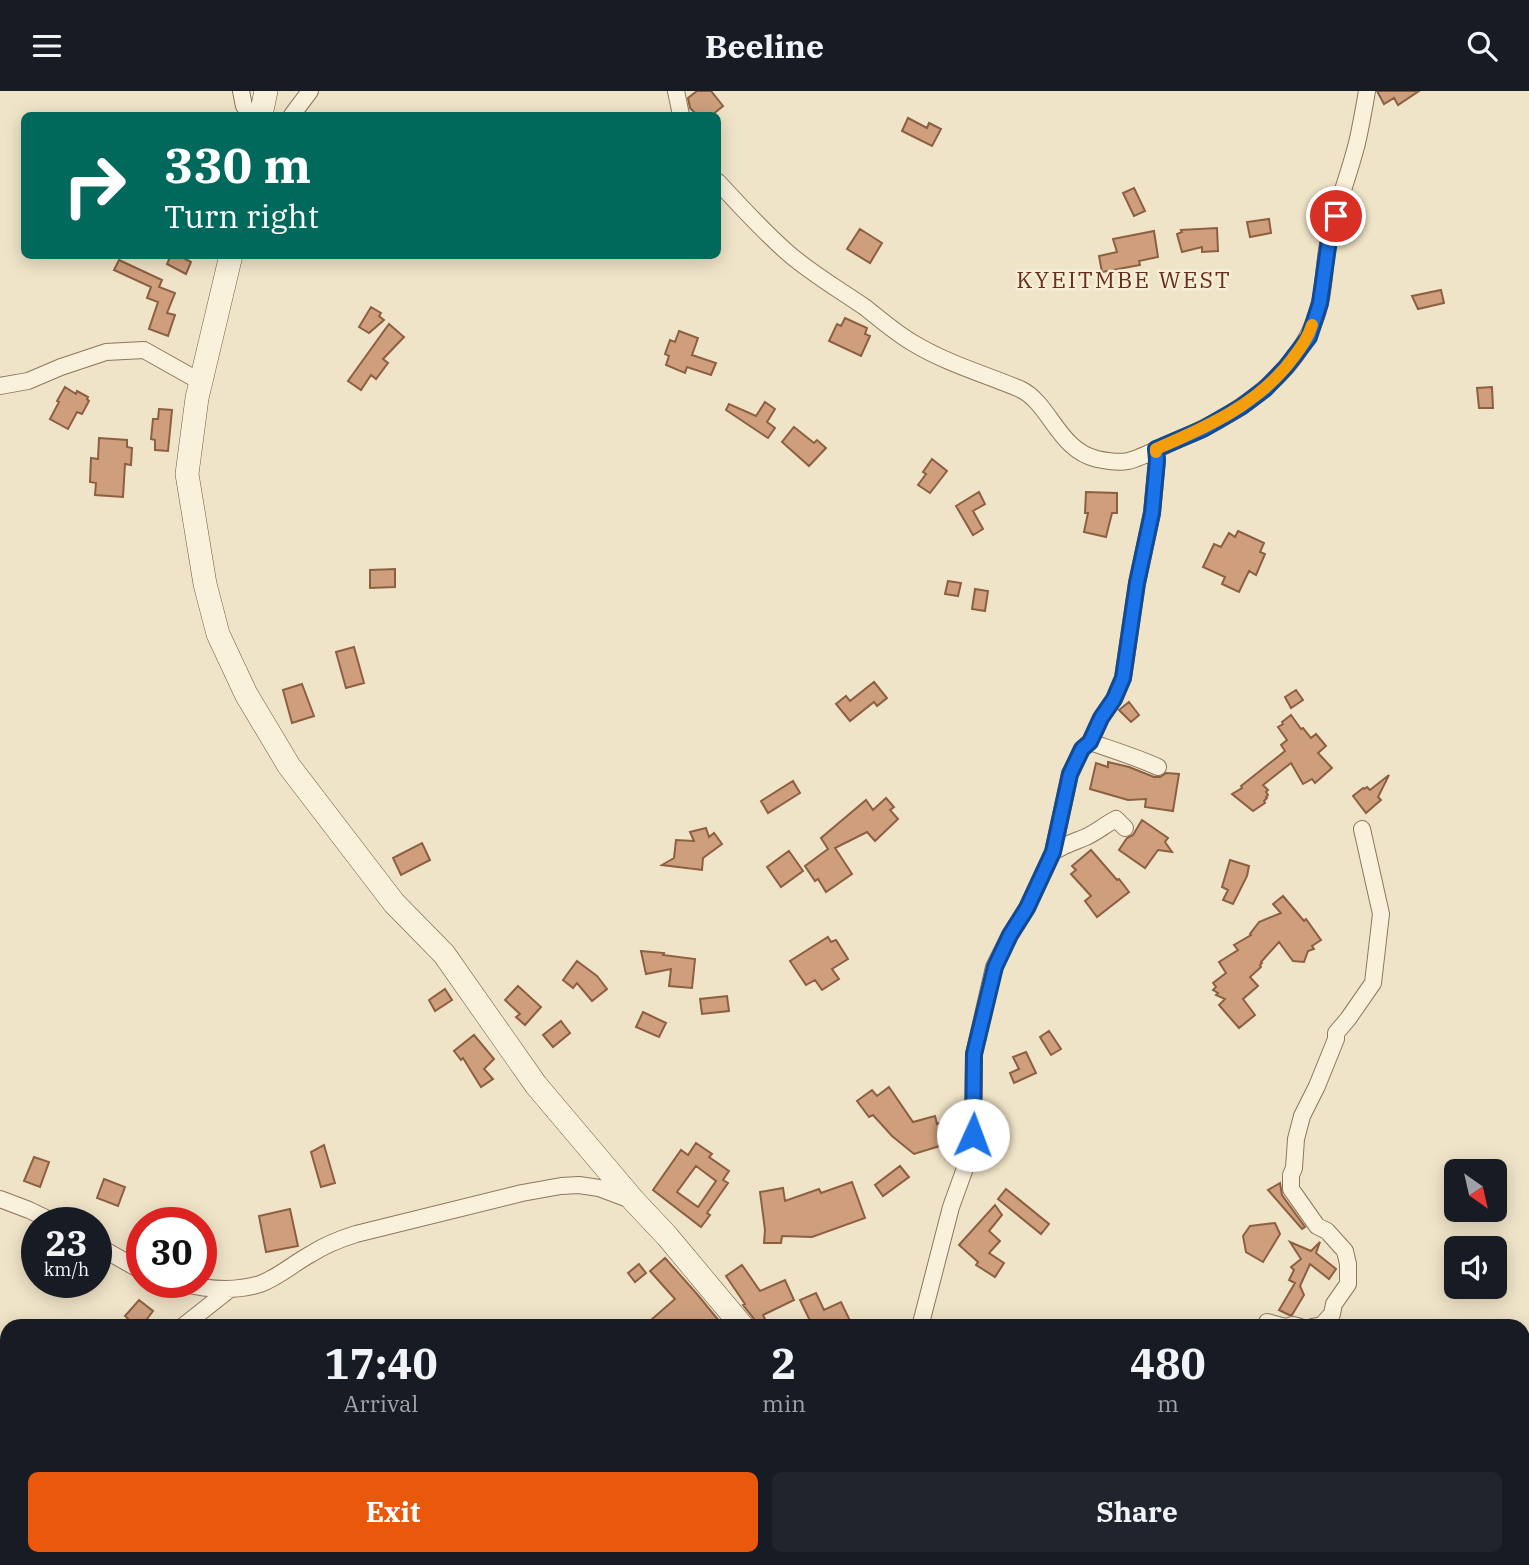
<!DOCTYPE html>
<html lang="en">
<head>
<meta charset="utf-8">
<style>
	:root { --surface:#171b24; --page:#20242c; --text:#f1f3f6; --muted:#9ea1a6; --accent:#ea580c }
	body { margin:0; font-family:"IBM Plex Serif",serif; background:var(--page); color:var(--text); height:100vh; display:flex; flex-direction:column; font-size:26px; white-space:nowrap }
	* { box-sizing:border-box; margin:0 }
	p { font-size:23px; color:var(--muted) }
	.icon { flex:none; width:38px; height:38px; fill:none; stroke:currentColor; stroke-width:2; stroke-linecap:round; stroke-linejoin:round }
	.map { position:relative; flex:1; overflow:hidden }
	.panel { position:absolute; left:0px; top:1228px; width:1530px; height:247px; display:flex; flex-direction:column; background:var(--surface); border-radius:21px 21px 0 0; box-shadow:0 4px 18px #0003 }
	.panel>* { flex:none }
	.hud { position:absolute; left:21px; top:21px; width:700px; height:147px; border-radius:10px; box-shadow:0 4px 18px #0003; background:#00695c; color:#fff; overflow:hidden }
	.needle { width:46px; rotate:146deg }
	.tools { position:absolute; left:1444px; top:1068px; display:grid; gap:14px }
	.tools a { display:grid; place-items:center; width:63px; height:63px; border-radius:10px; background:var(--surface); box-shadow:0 4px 18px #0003; font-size:35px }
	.speed { position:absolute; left:21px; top:1116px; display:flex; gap:14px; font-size:35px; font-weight:700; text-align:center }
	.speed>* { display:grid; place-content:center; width:91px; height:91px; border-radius:50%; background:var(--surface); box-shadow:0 4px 18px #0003; line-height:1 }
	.speed small { font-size:18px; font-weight:400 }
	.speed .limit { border:10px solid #d22; background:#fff; color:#111 }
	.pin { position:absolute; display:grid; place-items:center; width:60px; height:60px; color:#fff; margin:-30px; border:4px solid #fff; border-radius:50%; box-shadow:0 2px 7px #0007 }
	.me { position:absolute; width:77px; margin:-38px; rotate:2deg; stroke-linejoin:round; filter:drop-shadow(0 0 5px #0008) }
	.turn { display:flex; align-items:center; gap:24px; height:147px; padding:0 28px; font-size:32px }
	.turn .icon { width:91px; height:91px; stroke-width:2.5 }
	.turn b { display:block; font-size:49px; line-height:60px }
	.eta { display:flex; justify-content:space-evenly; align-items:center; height:119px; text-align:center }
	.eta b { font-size:42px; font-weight:700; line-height:49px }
	.button { display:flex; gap:14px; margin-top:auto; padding:14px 28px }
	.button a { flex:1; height:80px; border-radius:10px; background:var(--accent); color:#fff; font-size:28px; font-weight:700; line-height:80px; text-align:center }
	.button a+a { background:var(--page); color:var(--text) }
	header { display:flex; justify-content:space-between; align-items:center; height:91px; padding:0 28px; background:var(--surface); font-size:32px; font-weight:700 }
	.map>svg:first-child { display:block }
</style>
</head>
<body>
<header><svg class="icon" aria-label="menu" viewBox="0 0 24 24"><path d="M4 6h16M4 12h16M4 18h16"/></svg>Beeline<svg class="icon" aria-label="search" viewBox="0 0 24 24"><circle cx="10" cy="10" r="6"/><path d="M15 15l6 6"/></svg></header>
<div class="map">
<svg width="1529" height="1474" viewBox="0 0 1529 1474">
	<rect width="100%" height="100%" fill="#f0e4c8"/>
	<path fill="#cf9f7d" stroke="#8d5f41" stroke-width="2" fill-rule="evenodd" d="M697,0H711L723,15L712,24H697L690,17L688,7Z
		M1377,0H1419L1398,14L1394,7L1384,13Z
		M908,27L927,37L929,32L941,38L932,55L902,40Z
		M1134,97L1145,120L1134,125L1123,102Z
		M1269,128L1271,142L1250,146L1247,131Z
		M1217,137L1218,160L1202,161V156L1182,161L1177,143L1182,141L1181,139Z
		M860,138L882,152L870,172L847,158Z
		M1154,140L1158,166L1139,170L1140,174L1102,181L1099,165L1117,161L1113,148Z
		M171,164H178L191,171L186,183L167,173Z
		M119,169L162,189L159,196L175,202L167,222L175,224L168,245L149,238L158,211L147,207L151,196L114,179Z
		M1441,199L1444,212L1418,218L1412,205Z
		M371,216L381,222L379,225L384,229L369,242L359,236Z
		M845,227L867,237L865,243L870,245L861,265L829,250L837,233L841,235Z
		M389,233L404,246L383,268L388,272L376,288L371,284L361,299L348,290Z
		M679,240L698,247L692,264L716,272L711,284L687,276L685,282L666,274L669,265L665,263L670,249L675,251Z
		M65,296L76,303L77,300L88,306L87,308L89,310L82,323L77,321L68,338L50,328L59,311L57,310Z
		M1492,296L1493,317H1479L1477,297Z
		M765,311L775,318L767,331L775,337L768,347L726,319L729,313L756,325Z
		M159,318L172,319L168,360L155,359V349L151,348L153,328H158Z
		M794,336L814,352L817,349L826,357L809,375L782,351Z
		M99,347L127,349V356L132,357L131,374L125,373L123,406L95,404L96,392L90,391L91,367L98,368Z
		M932,368L947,380L930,402L918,394L926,383L923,381Z
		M979,401L985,413L973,420L983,438L973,444L956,415Z
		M1086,401L1117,402V422H1112L1106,446L1084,441L1088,422H1085Z
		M1238,440L1264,452L1260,461L1265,463L1256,484L1249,480L1239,501L1222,493L1225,486L1203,476L1214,453L1221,456L1229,442L1235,446Z
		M395,478V496L370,497V479Z
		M948,490L961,492L958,505L945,503Z
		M975,498L988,500L985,520L972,518Z
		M354,556L364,592L346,597L336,561Z
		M874,591L887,607L877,615L874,611L850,630L836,613L846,605L850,610Z
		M302,593L314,625L292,632L283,599Z
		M1296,599L1303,609L1291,617L1285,606Z
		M1129,611L1139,624L1131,631L1119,619Z
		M1291,624L1301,638L1303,637L1311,647L1316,643L1326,655L1318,662L1332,677L1315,692L1312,688L1303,693L1291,672L1263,694L1268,699L1266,701L1268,704L1266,706L1267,707L1264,710L1265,712L1253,720L1232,703L1242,697L1241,695L1285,660L1281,654L1287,649L1278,636L1283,633L1282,631Z
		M1108,671L1129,676L1154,686H1160L1166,682L1179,683L1173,720L1145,716L1146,708L1128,709L1090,698L1096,672L1108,676Z
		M1389,684L1378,706L1381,709L1366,722L1353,705L1363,697L1364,698L1367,696L1370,699Z
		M793,690L800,702L768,722L761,710Z
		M886,707L894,716L890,719L898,728L875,750L867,741L835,757L852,783L826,801L818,788L815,790L805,775L828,758L821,747L866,709L873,719Z
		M1142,729L1168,747L1165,751L1172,761L1158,759L1145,777L1119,759L1127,747L1133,744Z
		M706,737L709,746L714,742L722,753L703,767L702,779L662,774L674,767L676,749L694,750L690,741Z
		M422,752L430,769L401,784L393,767Z
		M1091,759L1117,789L1119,788L1129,801L1097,826L1085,810L1091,805L1071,783L1076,779L1072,775Z
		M789,760L803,780L781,796L767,776Z
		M1230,769L1249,775L1247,785L1233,813L1223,809L1228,799L1222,796Z
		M1283,805L1304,830L1306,828L1321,849L1312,855L1314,858L1308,860L1304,871L1293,870L1279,851L1261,871L1262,872L1260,874L1261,876L1250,886L1258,895L1243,908L1255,924L1239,937L1219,914L1225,908L1216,904L1218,902L1213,899L1216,896L1213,892L1226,882L1219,871L1238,859L1234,854L1251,844L1250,843L1259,831L1281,822L1273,813Z
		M828,846L831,851L836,849L848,868L832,878L839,888L822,899L815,889L806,894L790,870Z
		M641,860L664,862L663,864L695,868L692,897L669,895L671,878L646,883Z
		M577,870L597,885L607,898L592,910L577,892L573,897L563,889Z
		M518,895L541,916L525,934L516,926L520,923L505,909Z
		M445,898L452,909L435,920L429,909Z
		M727,905L729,920L702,923L700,908Z
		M643,921L666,932L659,946L636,936Z
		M561,930L570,942L553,956L543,944Z
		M1049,940L1061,958L1051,964L1040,946Z
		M474,944L494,968L484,978L493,988L481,996L463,967L461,969L454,960Z
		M1026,961L1036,982L1014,992L1010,982L1019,978L1013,966Z
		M889,996L913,1031L935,1025L937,1033L943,1031L946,1044L940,1045L943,1054L914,1063L892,1045L873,1024L869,1026L857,1010L872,999L877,1005Z
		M696,1052L712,1063L709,1066L729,1080L723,1089L728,1092L707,1122L710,1124L701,1136L653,1099L681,1059L688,1064ZM696,1075L716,1090L698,1116L677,1101Z
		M324,1054L335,1092L321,1096L311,1061Z
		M34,1066L49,1071L40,1096L24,1090Z
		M900,1075L909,1086L883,1105L875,1094Z
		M104,1088L125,1096L118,1115L97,1107Z
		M852,1091L865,1127L812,1146L782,1145L781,1152H764L765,1139L760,1101L783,1097L785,1110L819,1098L821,1102Z
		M1280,1092L1282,1104L1305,1136L1302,1138L1268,1099Z
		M1006,1098L1049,1133L1041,1143L998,1108Z
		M995,1114L1002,1124L989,1140L1000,1150L989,1162L1004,1172L995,1186L976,1174L978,1171L959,1154Z
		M290,1118L298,1155L266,1161L259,1125Z
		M1275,1132L1280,1143L1263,1171L1246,1161L1243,1145L1250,1135Z
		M1290,1151L1311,1160L1320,1151L1316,1162L1336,1178L1329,1188L1310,1173L1300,1195L1304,1204L1292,1224H1289L1279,1219L1295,1192L1289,1189L1294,1179L1291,1176L1301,1168Z
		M665,1167L697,1203L724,1236H703L700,1231L693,1236H643L675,1208L650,1180Z
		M639,1173L646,1182L635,1191L628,1182Z
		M742,1174L760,1200L785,1189L794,1209L763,1224L769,1236H757L754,1228L743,1214L745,1213L726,1185Z
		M816,1202L824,1219L841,1211L853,1236H813L800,1209Z
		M139,1209L153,1220L141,1236H137L125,1225Z"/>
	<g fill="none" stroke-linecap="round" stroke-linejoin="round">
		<g stroke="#8d765c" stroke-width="18">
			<path id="street" d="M241,0L244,15L252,24
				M676,0L681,24
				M292,24L310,0
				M718,91C740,115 763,140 788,162C812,183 840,199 866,217C881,229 896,242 913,252C946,272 984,283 1020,298C1050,312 1058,359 1097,368C1107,370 1118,372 1128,370C1142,367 1167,353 1182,347C1241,322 1305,278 1320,212C1325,191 1324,169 1329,149C1336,116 1349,84 1357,52C1361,35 1364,17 1367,0
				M0,295L28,290L61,276L106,261L144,259L201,291
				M1090,651C1113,659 1136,666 1158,676
				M1053,761C1064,754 1074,751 1086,746C1097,741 1106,733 1116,728L1125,737
				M0,1108L29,1119L56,1132
				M96,1154L142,1180
				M180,1192C205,1198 235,1201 260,1193C279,1186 294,1172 311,1163C325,1154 340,1148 356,1143L522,1102L561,1095L579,1094L599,1097L631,1109
				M182,1236L230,1198
				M920,1236L951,1116L964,1080L973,1044L974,963L994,876L1010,844L1027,817L1053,761L1070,683L1082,658L1090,651L1101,627L1114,608L1123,587L1137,492L1152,422L1157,369L1156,358
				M1266,1236L1267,1231L1285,1236
				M1286,1236L1293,1234L1300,1236
				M1312,1236L1322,1234L1332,1223L1334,1213L1348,1193V1173L1345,1160L1327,1140L1317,1135L1291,1098V1084L1294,1077L1296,1048L1302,1025L1317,995L1336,948V942L1348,928L1373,892L1381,823L1362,738
				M1522,1344L1529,1345
				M1378,1468L1383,1474
				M26,1474L28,1468
				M726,1474L732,1468"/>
		</g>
		<g stroke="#6f573f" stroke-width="24">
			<path id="secondary" d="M261,24L266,0
				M231,164L197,307L187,383L205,493L218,543L246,603L289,675L394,812L444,863L536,994L634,1110L667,1145L743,1236
				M869,1468L870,1474"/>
		</g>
		<use href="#street" stroke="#faf1dc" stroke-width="16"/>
		<use href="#secondary" stroke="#faf1dc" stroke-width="23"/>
	</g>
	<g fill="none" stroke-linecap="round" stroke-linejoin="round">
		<g stroke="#114b97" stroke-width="18">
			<path id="route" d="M973,1044L974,963L995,876L1010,844L1027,817L1053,761L1070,683L1082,658L1090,651L1101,627L1114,608L1123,587L1137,492L1152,422L1157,369L1156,358L1203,338L1241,316L1265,298L1286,276L1309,246L1320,212L1329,149L1336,125"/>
		</g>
		<use href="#route" stroke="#1a73e8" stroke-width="12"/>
		<path stroke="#f59e0b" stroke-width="12" d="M1156,361V358C1207,336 1259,313 1293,267C1301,256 1308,247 1312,234"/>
	</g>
	<g text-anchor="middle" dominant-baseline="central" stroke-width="5" stroke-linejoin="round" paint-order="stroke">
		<g font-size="23" letter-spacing="2" fill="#6b2e1e" stroke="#f7eed8">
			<text x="1124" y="188">KYEITMBE WEST</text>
		</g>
	</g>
</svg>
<div class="tools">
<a><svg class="needle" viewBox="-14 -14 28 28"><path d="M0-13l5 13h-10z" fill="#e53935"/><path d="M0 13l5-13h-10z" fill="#9ea1a6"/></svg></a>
<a><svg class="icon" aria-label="sound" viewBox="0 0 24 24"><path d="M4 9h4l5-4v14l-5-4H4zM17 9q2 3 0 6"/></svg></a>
</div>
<div class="speed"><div>23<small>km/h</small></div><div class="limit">30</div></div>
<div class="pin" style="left:1336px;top:125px;background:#d93025"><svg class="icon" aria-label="arrive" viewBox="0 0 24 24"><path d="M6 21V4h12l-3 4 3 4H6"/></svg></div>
<svg class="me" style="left:973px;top:1044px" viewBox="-20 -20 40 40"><circle r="19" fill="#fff"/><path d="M0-13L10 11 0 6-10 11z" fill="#1a73e8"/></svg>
<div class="hud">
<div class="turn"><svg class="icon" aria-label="right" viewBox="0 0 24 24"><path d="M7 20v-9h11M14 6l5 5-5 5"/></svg><div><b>330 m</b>Turn right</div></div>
</div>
<section class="panel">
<div class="eta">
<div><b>17:40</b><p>Arrival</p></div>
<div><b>2</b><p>min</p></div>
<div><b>480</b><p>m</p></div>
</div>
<div class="button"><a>Exit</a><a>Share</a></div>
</section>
</div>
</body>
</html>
